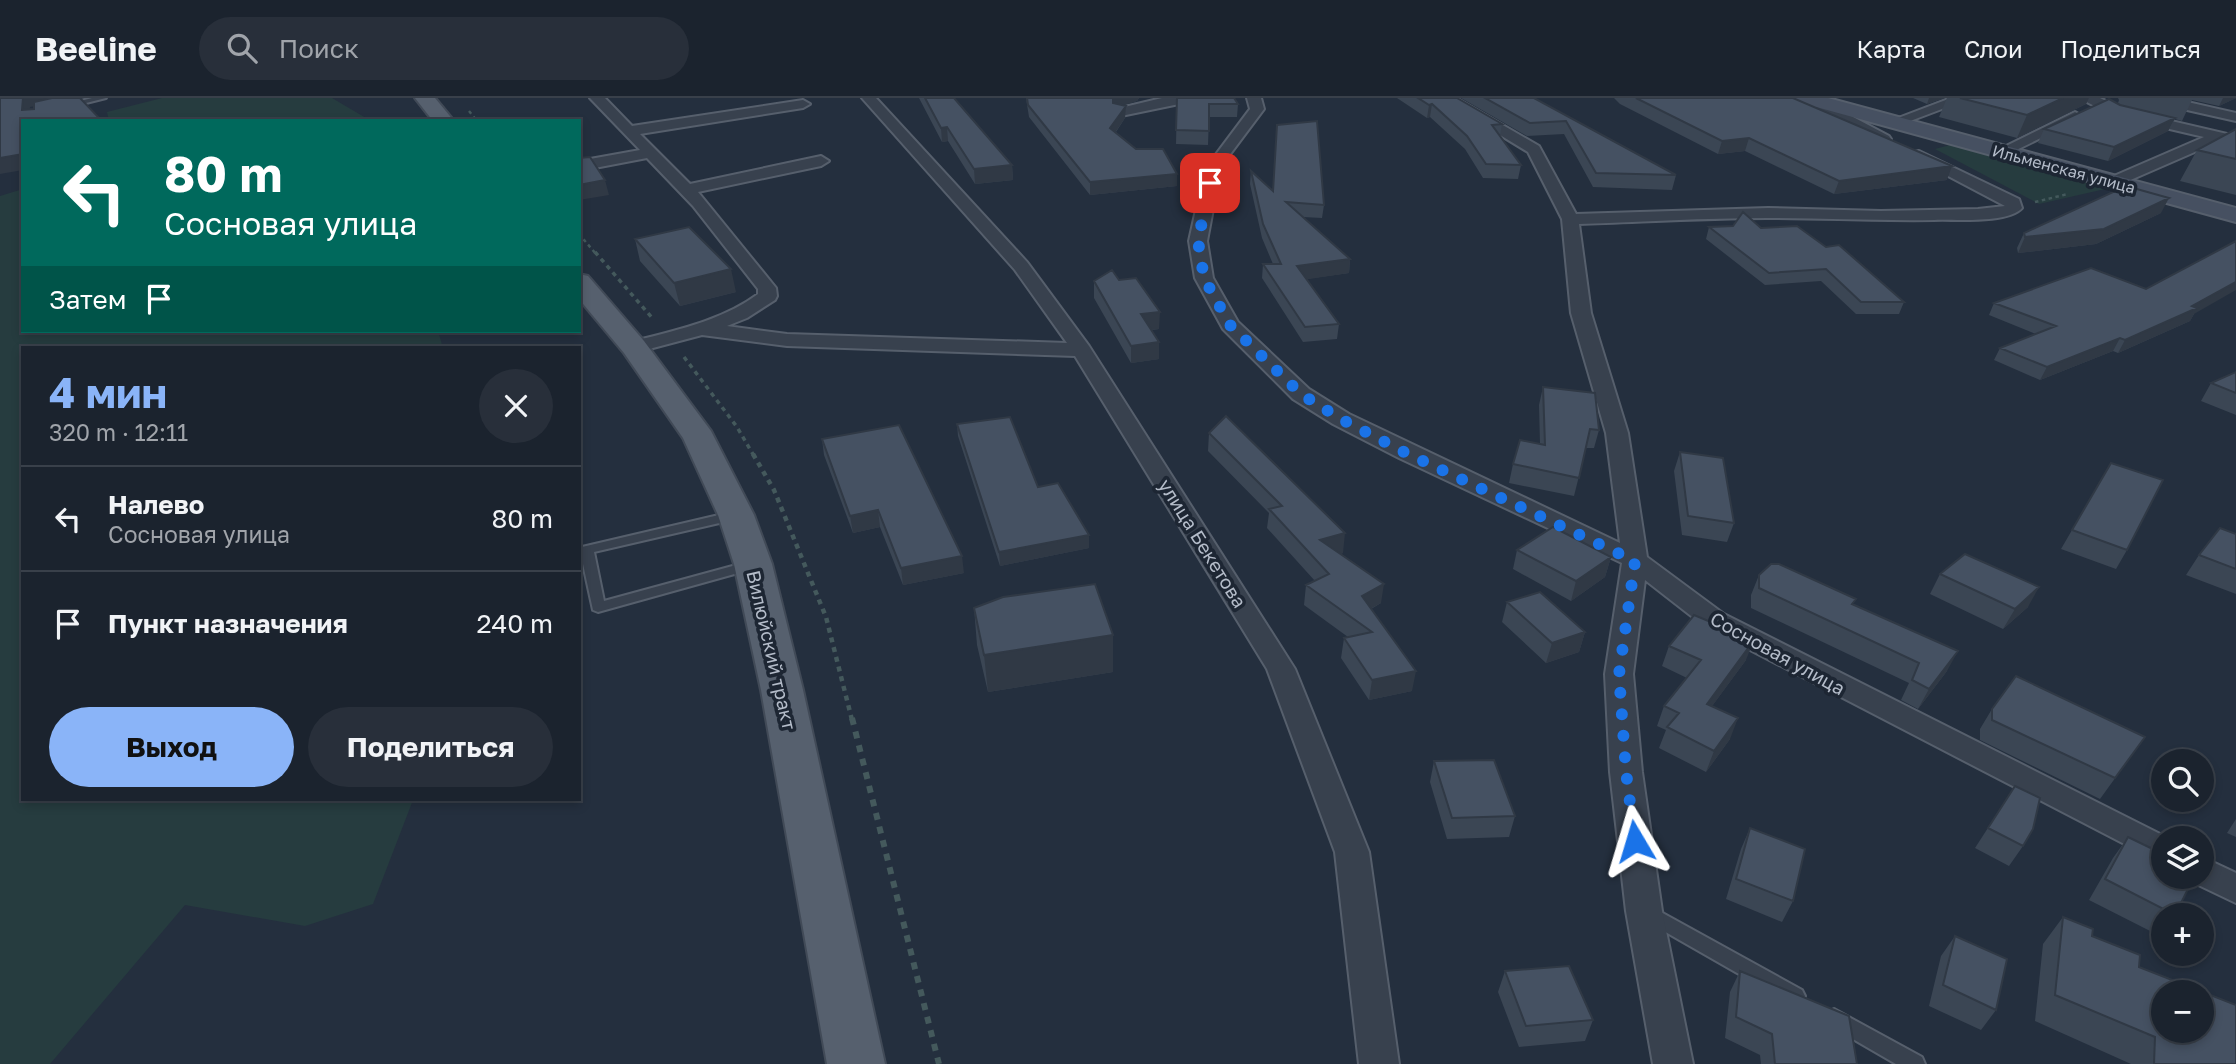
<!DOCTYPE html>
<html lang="ru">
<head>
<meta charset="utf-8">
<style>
	:root { --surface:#1b232e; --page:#282f3a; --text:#f1f3f6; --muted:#a0a4aa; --line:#39404a; --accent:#8ab4f8 }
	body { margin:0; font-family:"Golos Text",sans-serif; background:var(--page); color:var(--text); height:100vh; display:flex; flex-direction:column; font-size:26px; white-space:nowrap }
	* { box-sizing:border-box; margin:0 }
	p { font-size:23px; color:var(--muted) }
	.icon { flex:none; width:38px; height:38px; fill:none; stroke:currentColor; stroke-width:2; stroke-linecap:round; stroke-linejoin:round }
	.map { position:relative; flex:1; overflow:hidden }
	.drawer { position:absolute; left:21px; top:248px; width:560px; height:455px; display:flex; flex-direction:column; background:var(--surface); border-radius:0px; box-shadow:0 4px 10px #0003,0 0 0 2px var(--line) }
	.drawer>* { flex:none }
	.hud { position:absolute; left:21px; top:21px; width:560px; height:214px; border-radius:0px; box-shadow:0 4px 10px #0003,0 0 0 2px var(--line); background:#00695c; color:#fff; overflow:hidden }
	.buttons { position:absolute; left:2151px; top:651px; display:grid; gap:14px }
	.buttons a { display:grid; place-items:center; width:63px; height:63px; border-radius:50%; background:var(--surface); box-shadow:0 4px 10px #0003,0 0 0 2px var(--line); font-size:35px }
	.pin { position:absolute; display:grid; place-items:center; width:60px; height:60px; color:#fff; margin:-30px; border-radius:14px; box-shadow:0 4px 10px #0006 }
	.me { position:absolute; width:77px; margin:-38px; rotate:353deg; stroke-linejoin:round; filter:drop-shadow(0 0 5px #0008) }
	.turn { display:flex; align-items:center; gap:24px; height:147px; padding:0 28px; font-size:32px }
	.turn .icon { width:91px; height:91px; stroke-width:2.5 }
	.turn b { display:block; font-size:49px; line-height:60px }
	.then { display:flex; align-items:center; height:66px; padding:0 28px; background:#0003; gap:14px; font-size:26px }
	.round { display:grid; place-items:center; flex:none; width:74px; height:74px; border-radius:37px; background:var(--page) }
	.headline { display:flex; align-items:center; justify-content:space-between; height:119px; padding:0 28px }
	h1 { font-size:42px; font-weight:700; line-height:52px; color:var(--accent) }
	.action { display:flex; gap:14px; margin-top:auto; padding:14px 28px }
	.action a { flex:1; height:80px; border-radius:42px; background:var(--accent); color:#111; font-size:28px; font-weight:700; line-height:80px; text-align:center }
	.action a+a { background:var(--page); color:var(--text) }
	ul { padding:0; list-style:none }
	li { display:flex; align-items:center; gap:21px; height:105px; padding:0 28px; border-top:2px solid var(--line) }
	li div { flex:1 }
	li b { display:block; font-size:26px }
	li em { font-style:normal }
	header { display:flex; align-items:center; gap:42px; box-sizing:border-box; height:98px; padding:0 35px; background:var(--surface); border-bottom:2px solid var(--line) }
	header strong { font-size:33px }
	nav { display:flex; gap:38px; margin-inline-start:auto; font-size:24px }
	.search { width:490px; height:63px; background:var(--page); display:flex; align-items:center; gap:18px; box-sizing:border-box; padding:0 24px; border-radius:38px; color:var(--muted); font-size:26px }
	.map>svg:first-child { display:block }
</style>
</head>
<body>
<header>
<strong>Beeline</strong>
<div class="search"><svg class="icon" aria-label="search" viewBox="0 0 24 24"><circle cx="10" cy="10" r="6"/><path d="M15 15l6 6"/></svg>Поиск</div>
<nav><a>Карта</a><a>Слои</a><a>Поделиться</a></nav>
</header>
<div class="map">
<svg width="2236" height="966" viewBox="0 0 2236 966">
	<rect width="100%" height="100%" fill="#242f3e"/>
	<path fill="#263c3f" d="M162,0H332L371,23H109L107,14Z
		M1954,46L2114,89L2039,106L1935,51Z
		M23,91V233H438L443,250H23V702H413L373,806L305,828L185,807L50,966H0V98Z"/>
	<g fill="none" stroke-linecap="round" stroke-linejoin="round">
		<g stroke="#565f6c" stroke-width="4">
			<path id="service" d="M92,0H106L66,10L62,8Z
				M736,413L741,414L743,417L741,420L594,454L604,503L751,463L756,464L758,467L756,470L598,514L593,512L580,452L582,449Z
				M1648,807L1802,892L1805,898L1802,904L1795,907L1788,904L1641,820L1639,815L1641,810Z
				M1834,911L1922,959L1925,966H1896L1827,926L1824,920L1827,914Z"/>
		</g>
		<g stroke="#565f6c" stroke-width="4">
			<path id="minor" d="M590,0H605L632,28L803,2L810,6L803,10L640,36L690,86L821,58L829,63L821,68L698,94L776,190L777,198L775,202L747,220L727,228L787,236L1067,245L1015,172L862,0H876L1027,164L1089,248L1295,571L1369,754L1399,966H1359L1335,754L1267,571L1075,258L787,248L702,237L634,255L627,253L624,249L627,245C672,233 720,224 758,196V191L693,108L647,60L579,73V63L640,52Z
				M1162,0H1196L1189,4L1121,18L1114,14L1116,11Z
				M1247,0H1261L1264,11L1228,59L1218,85L1207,143L1213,180L1238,224L1309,291L1349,316L1620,445L1606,335L1571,215L1562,121L1528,54L1439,0H1456L1539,48L1576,116L1768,110L1881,113L1978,111L2005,108L1914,60L1912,57L1914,54L1919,53L2019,101L2022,110C2008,126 1955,121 1934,122C1878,123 1823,120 1767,120C1704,120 1642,124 1579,126L1591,215L1628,335L1647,459L1724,516L2168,740H2163V766L1704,528L1645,482L1633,576L1642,674L1662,813L1693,966H1653L1626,813L1610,674L1605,576L1622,465L1399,360L1333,326L1293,301L1223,231L1195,180L1189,143L1202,85L1214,59L1250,11Z
				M1951,0H1971L1897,28H1887L1885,25Z
				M2079,0H2100L2124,12L2236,38V46L2220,43L2119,87H2107L2105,84L2107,81L2204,39L2114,18Z
				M2145,0H2170L2236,15V23L2147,3Z
				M1821,2L1889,38L1891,41L1889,44C1871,48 1832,19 1816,9V3Z
				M2075,14L2082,18L2080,21L2006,57L2001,58L1994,54Z
				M2202,759L2236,775V805L2190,783L2188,779H2202Z"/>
		</g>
		<g stroke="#565f6c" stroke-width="4">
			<path id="secondary" d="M1795,0H1828L2236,110V124L1798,4Z"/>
		</g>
		<g stroke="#414a57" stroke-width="4">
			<path id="primary" d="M415,0H435L454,23H433Z
				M579,176L588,178L644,243L711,333L754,417L772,466L803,592L885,966H827L761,592L734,466L718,417L683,340L624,255L579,201Z"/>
		</g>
		<path stroke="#44595c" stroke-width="2.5" stroke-dasharray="3.5 3.5" stroke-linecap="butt" d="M469,13L477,23
			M2035,104L2068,96
			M579,136L596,156"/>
		<path stroke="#44595c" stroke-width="3.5" stroke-dasharray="4.5 4.5" stroke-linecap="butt" d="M595,154L654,222
			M684,259L737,329L754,358"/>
		<path stroke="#44595c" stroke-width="4.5" stroke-dasharray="5 5" stroke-linecap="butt" d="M753,356L774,392L826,519L852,622"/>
		<path stroke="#44595c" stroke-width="6" stroke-dasharray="7 7" stroke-linecap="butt" d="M852,620L939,966"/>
		<use href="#service" fill="#38414e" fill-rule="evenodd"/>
		<use href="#minor" fill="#38414e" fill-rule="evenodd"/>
		<use href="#secondary" fill="#465061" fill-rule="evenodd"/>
		<use href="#primary" fill="#56606e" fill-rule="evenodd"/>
	</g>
	<path fill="#3b4654" d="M919,0H954L1012,67L1013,82L975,86L948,43L942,44Z
		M1026,0H1139L1137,3L1122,7L1125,20L1116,34L1177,88L1090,97L1029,19Z
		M1177,0L1238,6L1237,19H1209L1208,47L1176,46Z
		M1397,0H1457L1502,26L1500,38L1521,67L1518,81L1483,80L1465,51L1430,19L1427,20Z
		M1461,0H1534L1676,77L1672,92L1593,89L1564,36L1527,38Z
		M1614,0H1793L1947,82L1834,96L1745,53L1718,56L1620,6Z
		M1913,0H1944L1927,6Z
		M1947,0H2089L2086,6L2017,40L1939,19Z
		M2118,0H2236L2219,8L2192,2L2182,23L2175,21L2168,33L2108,63L2038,45L2044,31L2120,7L2122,8L2118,5L2119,2Z
		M2236,31V97L2180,83L2197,52Z
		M1251,73L1273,93L1324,107L1322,120L1303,119L1350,161L1349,175L1306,181L1339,226L1337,241L1303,244L1262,180L1263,166H1273L1262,140L1250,86Z
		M2161,115L2096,146L2018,155L2017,150L2024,135Z
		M1709,129L1826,149L1904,204L1899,216H1856L1821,183L1765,187L1706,141Z
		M635,141L736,194L680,208L640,163Z
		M1119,182L1159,231L1152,232L1159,261L1131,265L1094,200V183Z
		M1994,205L2194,216L2190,223L2118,255L2113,253L2040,282L1994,262L2000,250L2036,236L1989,217Z
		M2236,274V317L2201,303L2211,285Z
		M1543,289L1599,332L1594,350H1586L1574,398L1509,385L1513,366L1540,346L1539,307Z
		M957,326L1038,389L1089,450L1000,468L958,338Z
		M1209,335L1343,455L1340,456L1381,505L1371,511L1412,593L1369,602L1341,560L1344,540L1348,539L1304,507L1306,487L1315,483L1267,430L1269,415L1208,353Z
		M822,341L964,475L903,487L880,429L853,435L824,357Z
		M1680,354L1734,425L1727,444L1682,437L1674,373Z
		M2111,365L2127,452L2116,471L2061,451Z
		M2236,436V496L2186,477L2199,457Z
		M1517,452L1611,459L1605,479L1571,503L1513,471Z
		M1940,476L2028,509L2003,531L1930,496Z
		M1759,477L1854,507L1947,573L1918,611L1901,602L1909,585L1751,510V497Z
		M1507,504L1585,534L1579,554L1546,565L1502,524Z
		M974,510L1113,537V574L988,594L977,547Z
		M1669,548L1746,562L1712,608L1730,641L1706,674L1659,650L1666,632L1657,628L1664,608L1687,580L1662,568Z
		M1992,611L2145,639L2100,701L1980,642V631Z
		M1434,663L1515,718L1509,739L1447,741L1430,684Z
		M2015,688L2023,748L2009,768L1975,750Z
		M2236,721V739L2227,735Z
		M1750,730L1793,803L1782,824L1726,801L1741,751Z
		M2128,739L2175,817H2163V831L2158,837L2089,802L2113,760Z
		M2063,819L2139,869L2236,966H2131L2035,923L2043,846Z
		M1955,838L1996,912L1981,932L1929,908L1941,858Z
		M1505,873L1593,922L1585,943L1519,949L1498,894Z
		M1740,873L1857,966H1761L1760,957L1725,940L1730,894Z"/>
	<path fill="#303945" d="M23,0H74V1L30,9L29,23L22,12Z
		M1113,0H1139L1137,3L1114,10L1113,5Z
		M1929,0H1944L1927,6Z
		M2063,0H2089L2086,6L2017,40L2027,17Z
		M2223,0H2236L2219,8Z
		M1432,6L1430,19L1427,20L1429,7Z
		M1126,8L1125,20L1110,42V30Z
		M2175,20L2168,33L2108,63L2114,49Z
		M947,29L948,43L942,44L941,30Z
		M1749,40L1745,53L1718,56L1722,43Z
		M23,56V72L0,76V60Z
		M1012,67L1013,82L975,86L974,71Z
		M1952,68L1947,82L1834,96L1839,83Z
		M1177,76V88L1090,97V84Z
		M605,82L609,97L579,102V87Z
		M2169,100L2161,115L2096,146L2018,155L2025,139Z
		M1350,161L1349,175L1296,183L1297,168Z
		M731,171L736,194L680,208L674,185Z
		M2236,184V192L2194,216L2190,223L2118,255L2125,242L2192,208Z
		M1160,214L1159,231L1141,233V216Z
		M2120,240L2113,253L2040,282L2047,269Z
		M1159,244V261L1131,265V248Z
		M878,412L880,429L853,435L850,418Z
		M1345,435L1343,455L1318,462L1320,442Z
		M1089,437V450L1000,468L999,454Z
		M962,458L964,475L903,487L901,470Z
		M1611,459L1605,479L1571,503L1576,483Z
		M1384,486L1381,505L1359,517L1362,498Z
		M2039,489L2028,509L2003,531L2015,511Z
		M1585,534L1579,554L1546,565L1552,545Z
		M1113,537V574L988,594L984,557Z
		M1754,542L1746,562L1699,626L1707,606Z
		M1958,553L1947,573L1918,611L1929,591Z
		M1416,573L1412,593L1369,602L1372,582Z
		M1738,620L1730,641L1706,674L1714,653Z"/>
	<path fill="#455162" stroke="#303945" stroke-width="2" fill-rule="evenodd" d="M0,0H23L22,12L34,11V4L52,0H80L102,23H23V56L0,60Z
		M925,0H954L1012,67L974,71L947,29L941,30Z
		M1027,0H1113V5L1126,8L1110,30L1136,51H1163L1177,76L1090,84L1028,7Z
		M1177,0H1234L1238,6H1209V33L1176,32Z
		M1418,0H1457L1502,26L1492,27L1521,67L1486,66L1467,38L1432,6L1429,7Z
		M1485,0H1534L1676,77L1596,75L1566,23L1530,25Z
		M1636,0H1793L1952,68L1839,83L1749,40L1722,43Z
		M1960,0H2063L2027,17Z
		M2109,1L2120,7L2175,20L2114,49L2044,31Z
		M1317,23L1324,107L1286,104L1350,161L1297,168L1339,226L1305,229L1263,166H1281L1263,126L1251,73L1273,93L1277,27Z
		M2236,31V61L2197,52Z
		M590,59L605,82L579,87V60Z
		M2126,88L2169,100L2104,131L2025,139L2024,135Z
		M1743,114L1761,130L1797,128L1826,149L1839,147L1904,204H1861L1826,171L1769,175L1709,129L1733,128Z
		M689,129L731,171L674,185L635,141Z
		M2236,143V184L2192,208L2197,210L2125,242L2120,240L2047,269L2000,250L2056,228L1994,205L2091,170L2146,191Z
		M1112,172L1119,182L1136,180L1160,214L1141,216L1159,244L1131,248L1094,183Z
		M2236,274V295L2211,285Z
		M1543,289L1595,295L1599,332L1590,331L1579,380L1513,366L1520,342L1545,347Z
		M1226,318L1345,435L1320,442L1384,486L1362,498L1416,573L1372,582L1344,540L1372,534L1306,487L1329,476L1269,411L1282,408L1209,335Z
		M1010,319L1038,389L1058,385L1089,437L999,454L957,326Z
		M899,327L962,458L901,470L878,412L850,418L822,341Z
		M1680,354L1723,360L1734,425L1688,418Z
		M2111,365L2163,382L2127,452L2072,432Z
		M1553,429L1611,459L1576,483L1517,452Z
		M2220,430L2236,436V471L2199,457Z
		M1965,456L2039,489L2015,511L1940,476Z
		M1771,466H1779L1856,501L1852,506L1958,553L1929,591L1912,582L1919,565L1759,490V477Z
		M1095,486L1113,537L984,557L974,510L1003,499Z
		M1540,494L1585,534L1552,545L1507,504Z
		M1694,517L1754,542L1707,606L1738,620L1714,653L1667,629L1679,615L1664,608L1701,562L1669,548Z
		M2016,578L2145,639L2115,680L1992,622V611Z
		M1494,662L1515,718L1452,720L1434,663Z
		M2015,688L2040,700L2033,731L2023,748L1988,730Z
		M1750,730L1805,751L1793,803L1736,781Z
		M2128,739L2163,756V779H2194L2175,817L2105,781Z
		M2063,819L2093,831L2092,838L2140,857L2139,869L2236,907V966H2154L2155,939L2055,897ZM2163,894H2202V933H2163Z
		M1955,838L2007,861L1996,912L1943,887Z
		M1569,868L1593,922L1526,928L1505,873Z
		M1740,873L1849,918L1857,966H1775L1772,936L1736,919Z"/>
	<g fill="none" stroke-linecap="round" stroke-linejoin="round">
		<path stroke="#1a73e8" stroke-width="12" stroke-dasharray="0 21.6" d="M1210,85L1198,143L1204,180L1230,227L1301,296L1341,321L1406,355L1635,463L1619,576L1626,674L1635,743"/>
	</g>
	<g text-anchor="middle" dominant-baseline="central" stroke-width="7" stroke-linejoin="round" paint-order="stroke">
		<g font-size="16" fill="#b4bcc9" stroke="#1d2633">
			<text transform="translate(2064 71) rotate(15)">Ильменская улица</text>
		</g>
		<g font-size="19" fill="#b4bcc9" stroke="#1d2633">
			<text transform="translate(1203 445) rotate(58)">улица Бекетова</text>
			<text transform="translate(772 552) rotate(77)">Вилюйский тракт</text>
			<text transform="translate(1778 555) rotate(29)">Сосновая улица</text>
		</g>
	</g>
</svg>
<div class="buttons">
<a><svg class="icon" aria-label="search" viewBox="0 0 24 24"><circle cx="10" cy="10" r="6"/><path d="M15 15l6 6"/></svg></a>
<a><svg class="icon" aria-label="layers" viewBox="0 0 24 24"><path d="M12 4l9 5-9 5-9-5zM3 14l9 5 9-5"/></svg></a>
<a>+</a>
<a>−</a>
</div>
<div class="pin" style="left:1210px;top:85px;background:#d93025"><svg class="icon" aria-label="arrive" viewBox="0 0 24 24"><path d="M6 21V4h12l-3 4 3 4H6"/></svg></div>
<svg class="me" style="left:1635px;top:743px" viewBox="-20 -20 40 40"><path d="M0-17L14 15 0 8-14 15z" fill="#1a73e8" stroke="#fff" stroke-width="4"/></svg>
<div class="hud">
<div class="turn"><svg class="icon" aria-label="left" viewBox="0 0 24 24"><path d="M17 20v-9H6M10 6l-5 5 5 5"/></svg><div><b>80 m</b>Сосновая улица</div></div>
<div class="then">Затем<svg class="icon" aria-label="arrive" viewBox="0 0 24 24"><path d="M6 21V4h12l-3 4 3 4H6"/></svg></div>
</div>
<section class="drawer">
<div class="headline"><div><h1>4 мин</h1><p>320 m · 12:11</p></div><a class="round"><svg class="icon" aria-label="close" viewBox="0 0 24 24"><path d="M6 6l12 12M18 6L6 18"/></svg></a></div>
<ul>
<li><svg class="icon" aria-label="left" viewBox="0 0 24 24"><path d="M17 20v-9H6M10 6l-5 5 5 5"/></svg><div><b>Налево</b><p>Сосновая улица</p></div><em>80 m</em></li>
<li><svg class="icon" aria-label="arrive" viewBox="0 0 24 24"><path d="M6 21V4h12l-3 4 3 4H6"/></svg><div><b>Пункт назначения</b></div><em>240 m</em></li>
</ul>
<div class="action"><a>Выход</a><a>Поделиться</a></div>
</section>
</div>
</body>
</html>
